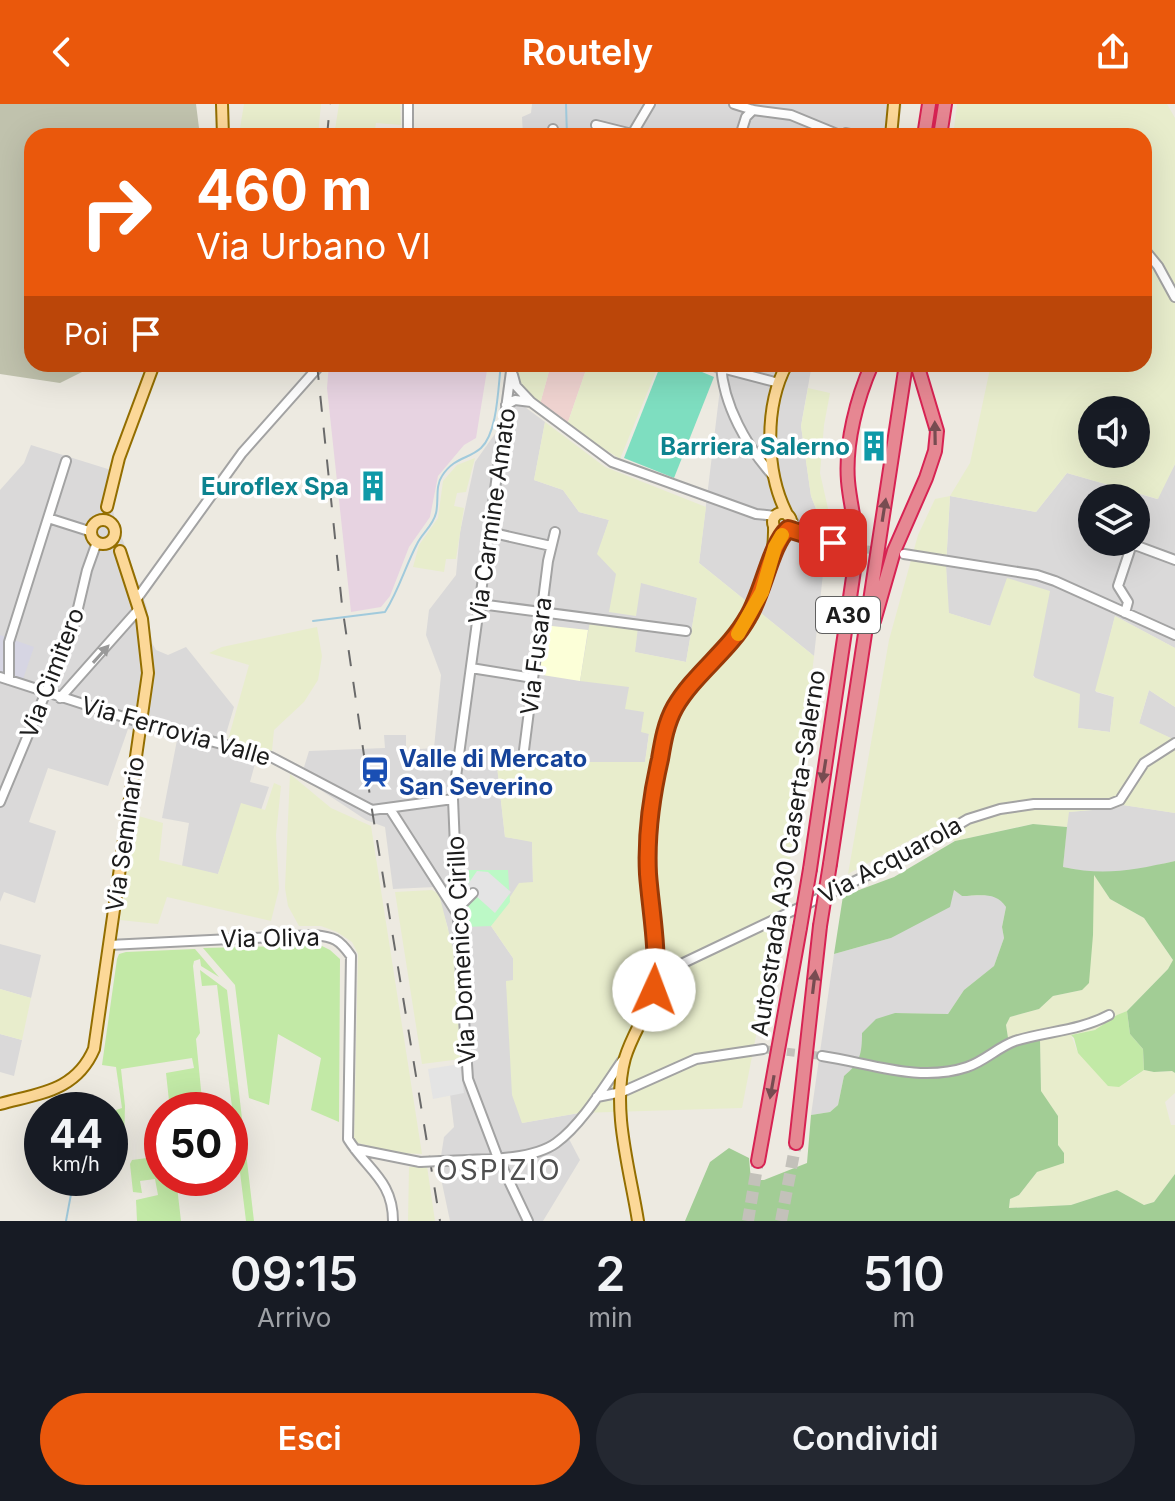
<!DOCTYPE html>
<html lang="it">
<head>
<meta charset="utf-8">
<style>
	:root { --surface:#171b24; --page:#242831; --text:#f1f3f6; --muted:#9ea1a6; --accent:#ea580c }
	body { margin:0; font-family:Inter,sans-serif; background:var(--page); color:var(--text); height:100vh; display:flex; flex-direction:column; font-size:30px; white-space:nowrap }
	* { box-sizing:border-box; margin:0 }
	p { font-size:26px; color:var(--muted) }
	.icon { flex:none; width:44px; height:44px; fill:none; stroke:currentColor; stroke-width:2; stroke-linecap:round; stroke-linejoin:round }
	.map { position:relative; height:1117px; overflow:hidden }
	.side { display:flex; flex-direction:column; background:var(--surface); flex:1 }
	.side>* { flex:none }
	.hud { position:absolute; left:24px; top:24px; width:1128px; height:244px; border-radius:24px; box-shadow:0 8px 32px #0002; background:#ea580c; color:#fff; overflow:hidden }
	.buttons { position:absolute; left:1078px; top:292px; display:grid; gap:16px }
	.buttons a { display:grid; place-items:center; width:72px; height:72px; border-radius:50%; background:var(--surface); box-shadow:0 8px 32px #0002; font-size:40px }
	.speed { position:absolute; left:24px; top:988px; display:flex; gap:16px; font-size:40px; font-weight:700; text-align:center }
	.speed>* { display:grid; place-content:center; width:104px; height:104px; border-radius:50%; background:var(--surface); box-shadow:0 8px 32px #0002; line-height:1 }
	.speed small { font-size:20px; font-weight:400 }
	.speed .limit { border:12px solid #d22; background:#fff; color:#111 }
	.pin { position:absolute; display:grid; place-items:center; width:68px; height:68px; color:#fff; margin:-34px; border-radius:16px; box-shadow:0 4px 12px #0006 }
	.me { position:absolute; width:88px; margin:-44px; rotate:2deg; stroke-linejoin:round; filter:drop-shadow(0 0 6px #0008) }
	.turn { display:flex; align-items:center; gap:28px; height:168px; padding:0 40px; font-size:36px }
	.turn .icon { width:104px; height:104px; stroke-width:2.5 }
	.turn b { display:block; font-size:56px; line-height:68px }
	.then { display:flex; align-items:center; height:76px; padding:0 40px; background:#0003; gap:16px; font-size:30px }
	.eta { display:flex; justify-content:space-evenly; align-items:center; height:136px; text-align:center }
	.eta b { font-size:48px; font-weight:600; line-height:56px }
	.cta { display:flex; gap:16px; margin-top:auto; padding:16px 40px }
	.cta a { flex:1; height:92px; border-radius:48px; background:var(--accent); color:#fff; font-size:32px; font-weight:600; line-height:92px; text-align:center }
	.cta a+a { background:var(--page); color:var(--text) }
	header { display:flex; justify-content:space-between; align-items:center; height:104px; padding:0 40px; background:var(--accent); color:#fff; font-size:36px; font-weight:600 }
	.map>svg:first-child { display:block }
</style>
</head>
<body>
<header><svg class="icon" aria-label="back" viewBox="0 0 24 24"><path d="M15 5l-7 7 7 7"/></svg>Routely<svg class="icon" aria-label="share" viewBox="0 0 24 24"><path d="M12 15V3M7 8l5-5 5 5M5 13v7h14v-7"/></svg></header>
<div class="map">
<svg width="1175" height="1117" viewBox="0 0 1175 1117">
	<rect width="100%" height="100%" fill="#edeae1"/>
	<path fill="#dad9d9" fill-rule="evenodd" d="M532,0H902L897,32H523L522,13L531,9Z
		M506,260H516L528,290L525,303L545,318L534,376L563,386L579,408L609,416L598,450L640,478L697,494L686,558L634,548L638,524L629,583L644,608L649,629L645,658H544L497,662L505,733L532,737L533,778L491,822L513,854V877H506L522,1019L579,1009L569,1035L580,1056L543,1117H450L439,1065L444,1033L454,1023L450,990L458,955L448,824L435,783L393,785L385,723L366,716L301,673L309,647L385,644L384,631H406V646L434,644L441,571L426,531L429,506L456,471L460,428L475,358L497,327Z
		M723,260H812L801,322L811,392L827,433L814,552L699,459Z
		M31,341L111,366L117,374L112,401L114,411L147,504L152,539L156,546L168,551L186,543L234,603L223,640L256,656L250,678L269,683L260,709L241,703L216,776L181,768L189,719L162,714L177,636L128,625L108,682L48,664L29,718L56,727L35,799L4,788L0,798V386L24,359Z
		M1175,360V544L1115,512L1096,588L1114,593L1110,628L1078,624L991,522L948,509L946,462L950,392L1036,408L1067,369L1157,395ZM1092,394H1136V438H1092Z
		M1149,586L1175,603V636L1139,620Z
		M1123,701L1175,709V757L1132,767L1093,769L1063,763L1068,708L1116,704Z
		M954,786L962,792L991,791L1001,795L1006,803L1002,823L1004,834L994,862L964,886L948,910L895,909L862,929V950L858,960L844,972L838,1001L830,1008L811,1011L834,850L891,834Z
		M0,840L41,851L31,894L0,885Z
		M0,930L22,936L14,972L0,968Z"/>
	<path fill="#efd3d0" d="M551,260H588L567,321L540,300Z"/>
	<path fill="#e7d3e1" d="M329,260H488L476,334L464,341L438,372L430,413L409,443L390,492L381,503L351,508L327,284Z"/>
	<path fill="#fcffd8" d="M543,521L588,526L580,577L536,570L539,542L550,534L542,523Z"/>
	<path fill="#c0c2ad" d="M0,0H196L200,32H32V260H98L60,279L0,270Z"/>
	<path fill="#e8edcc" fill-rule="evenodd" d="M244,0H321L318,32H227V29L239,30Z
		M339,0H400L401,21L376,19L374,32H334Z
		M957,0H1167L1175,14V360L1158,395L1067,369L1036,408L950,392L946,462L949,509L990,522L1007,474L1050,487L1033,573L1080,590L1078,624L1110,628L1114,593L1095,587L1115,512L1175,544V603L1149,586L1139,619L1175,636V709L1123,701L1116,704L1069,708L1067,723L1032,720L955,737L925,728L848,770L889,536L918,431L935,395L950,392L970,359L991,260H1144V32H953ZM1092,306H1136V350H1092Z
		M516,260H551L540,300L528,290L520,277Z
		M588,260H659L620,355L567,321Z
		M808,284L830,289L824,321L820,369L831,418L827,433L811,392L801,322Z
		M545,318L605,363L706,403L699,459L814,552L792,746L742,1004L579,1009L522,1019L512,991L506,877L513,876V854L491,822L519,779L533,778L532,738L505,733L497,662L544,658H645L649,630L641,628L644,608L625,605L629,583L580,577L590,517L638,523L635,548L686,558L697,494L641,479L636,512L609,508L616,470L597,450L609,416L579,408L563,386L534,376Z
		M475,354L466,388L457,389L454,402L464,404L456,455H446L444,468L413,463L419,441L438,414L443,377L457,361Z
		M317,523L322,552L318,576L304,598L274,626L272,647L228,636L249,561L209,549L222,543Z
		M290,670L331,704L371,722L422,1050L398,1049L354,1038L358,850L352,838L337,828L321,822H299L288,802L285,784Z
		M274,679L281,682L276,731L279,785L271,817L167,793L158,820L120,816L135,711L163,719L159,756L218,770L241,699L265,706Z
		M1093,769L1110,795L1144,814L1173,856L1168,865L1127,907L1117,911L1095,926L1071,931L1078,949L1128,978L1144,966L1154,968L1172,967L1175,969V989L1165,998L1171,1021H1175V1070L1154,1098L1143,1101L1117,1086L1071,1101L1009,1104L1010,1095L1019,1091L1037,1068L1064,1049L1058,1041V1012L1041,988L1040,936L1009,940L1006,921L1010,913L1039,905L1053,892L1082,886L1093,831Z
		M432,786L439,790L453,845L461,955L422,960L395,788Z
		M0,885L31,894L22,936L0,930Z
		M427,1062L435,1117H408L409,1063Z"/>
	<path fill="#c2e9a6" d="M320,841L330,846L340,855L339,1018L311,1006L321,954L278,930L269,1001L249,994L235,881L203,844Z
		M195,845L219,873L201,862L200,855L194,857L193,862L200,929L196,935L203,1006H170L166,969L194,964L192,954L121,965L125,1002L124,1040L120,1041L116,1006L122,1004L116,963L102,961L117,855L119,850L126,848Z
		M200,866L227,886L254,1117H246L217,881L202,882Z
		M1127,907L1130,930L1143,945L1144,966L1119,983L1108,982L1078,949L1074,934L1071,931L1095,926L1117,911Z
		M162,1052V1074H176L181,1117H137L136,1096L158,1091L155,1075L140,1077L142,1089L133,1088L130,1060L132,1056Z"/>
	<path fill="#a2cd95" d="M1033,720L1067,723L1063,763C1104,772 1134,766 1175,757V969L1172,967L1154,968L1144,966L1143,945L1130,930L1127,907L1168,865L1173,856L1144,814L1110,795L1094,771L1093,831L1089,879L1082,886L1053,892L1039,905L1010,913L1006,921L1009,940L1020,935H1040L1041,987L1058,1012V1041L1064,1049V1059L1037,1068L1019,1091L1010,1095L1009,1104L1071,1101L1117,1086L1144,1101L1154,1098L1175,1070V1117H685L710,1058L729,1044L749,1054L751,1076H764L807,1059L811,1011L830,1008L838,1001L844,972C860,959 862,950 862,929L876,915L895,909L948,910L964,886L994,862L1004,834L1002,823L1006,803C996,787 979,792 962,792L954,786L950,803L891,834L834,850L843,792L894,773L955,737Z"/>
	<path fill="#bcf9c6" d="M461,766H508L510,798L491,822L465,823Z"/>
	<path fill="#7edec0" d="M661,260H683L714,273L674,374L624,354Z"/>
	<path fill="#e4e4e4" d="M477,767L488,768L511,788L495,809L466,783Z
		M460,960L464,989L433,995L428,965Z"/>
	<path fill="#d6d5e3" d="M0,531L34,543L22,578L0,570Z"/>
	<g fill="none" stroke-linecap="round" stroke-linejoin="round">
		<path stroke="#a1cadc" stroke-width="2" d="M566,0L567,32
			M313,517L385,508C399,486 405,463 417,440C422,429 433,422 436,409C439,397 435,382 442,372C454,353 469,355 481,344C498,328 498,282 501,260
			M87,1006L89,993
			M66,1117L74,1074"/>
		<path stroke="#c3c1ba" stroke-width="8" stroke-dasharray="8 4" stroke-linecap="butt" d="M855,444L897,449
			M763,945L822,952"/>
		<path stroke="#c3c1ba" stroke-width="12" stroke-dasharray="12 6" stroke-linecap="butt" d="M748,1117L758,1057
			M781,1117L796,1039"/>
		<g stroke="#a3a3a3" stroke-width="12">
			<path id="minor" d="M734,0L753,6L791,11L842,32L846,29L860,32
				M596,21L632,30
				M553,25V32
				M408,32V0
				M631,32L650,0
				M740,32L746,13L753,6
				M1144,145L1158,162L1175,193
				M512,260L453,695L459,838L468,975L498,1054L528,1117
				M706,260L779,279
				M721,260C723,301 747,343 774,373
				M513,271L516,282L531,298L612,358L756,410L776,412
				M506,301L515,296L531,298
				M48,414L66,357
				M791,416L803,428
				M788,425L850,443
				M489,428L551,442
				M904,450L1037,471L1055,477L1175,531
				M136,496L242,349L321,260
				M480,500L686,527
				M1125,509L1128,498L1118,482L1132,440L1175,456
				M471,564L533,574
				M0,573L142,619L271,653L372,706L453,695
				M9,576V538L48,414L92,428
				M60,594L139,505
				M530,654H523L548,457L555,428
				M0,698L74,521L87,466L97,438
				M390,705L458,811
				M458,804L473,789
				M109,841L314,831C334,833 339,835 351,852L348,1035C367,1066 393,1076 393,1117
				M656,872L895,758L968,715L1000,705L1034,700H1110L1120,696L1144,659L1175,639
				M822,952C870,959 919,979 967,963C985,957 998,943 1015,937C1047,927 1079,927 1109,911
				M597,993L622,988L696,955L763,945
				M355,1045L420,1058
				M441,1057C472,1055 530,1058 556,1039C581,1021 604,983 622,957"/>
		</g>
		<g stroke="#936e00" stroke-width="14">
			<path id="major" d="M222,0L223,32
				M891,32L894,0
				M787,260C764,302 765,369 788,412
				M107,403L119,354L154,260
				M773 418a9 9 0 1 1 18 0a9 9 0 1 1-18 0Z
				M91 428a12 12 0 1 1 24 0a12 12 0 1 1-24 0Z
				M0,1000C40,989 76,987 94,945L148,569L142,515L120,447
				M638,1117C630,1066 611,1005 625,954C634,924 655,901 656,869C656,820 644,771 647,723C649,701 655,678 659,657C662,643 663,628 669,615C683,583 711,561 734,535C759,505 775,462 774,423"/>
		</g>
		<g stroke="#d72353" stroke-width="16">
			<path id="highway" d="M924,32L929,0
				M940,32L945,0
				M874,517L894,447L926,374L935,347L937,327L917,260
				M830,760L906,260
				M810,765L857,446C857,423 850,401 848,377C845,339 857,294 872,260
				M796,1039L820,822
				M758,1057L800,824"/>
		</g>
		<use href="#minor" stroke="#fff" stroke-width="8"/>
		<use href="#major" stroke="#fcd898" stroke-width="10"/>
		<use href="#highway" stroke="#e68792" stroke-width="12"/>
		<path stroke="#6a6a6a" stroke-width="2" stroke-dasharray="16 16" stroke-linecap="butt" d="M327,32L330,0
			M317,260L342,501L372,706L440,1117"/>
		<g stroke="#a3a3a3" stroke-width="12" stroke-linecap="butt">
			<path id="minor-bridge" d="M420,1058L441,1057"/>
		</g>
		<g stroke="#d72353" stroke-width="16" stroke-linecap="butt">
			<path id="highway-bridge" d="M820,822L830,760
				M800,824L810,765"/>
		</g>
		<use href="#minor-bridge" stroke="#fff" stroke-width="8"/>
		<use href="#highway-bridge" stroke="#e68792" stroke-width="12"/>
	</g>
	<defs><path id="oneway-solid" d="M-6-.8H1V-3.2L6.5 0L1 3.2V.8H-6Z" transform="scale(2)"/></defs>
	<g fill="#774c51">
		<use href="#oneway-solid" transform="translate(935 329) rotate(-91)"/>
		<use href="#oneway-solid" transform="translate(884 406) rotate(-81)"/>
		<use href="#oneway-solid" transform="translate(824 667) rotate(99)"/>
		<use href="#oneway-solid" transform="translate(814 878) rotate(-83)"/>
		<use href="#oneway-solid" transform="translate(772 983) rotate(100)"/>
	</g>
	<use fill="#999" href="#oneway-solid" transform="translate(101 550) rotate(-48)"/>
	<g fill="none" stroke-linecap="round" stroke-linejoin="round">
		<g stroke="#983908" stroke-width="20">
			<path id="route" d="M654,886C659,847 651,809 648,770C646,731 651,694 660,655C663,637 666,619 675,603C695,569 729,547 748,513C763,489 771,440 788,425L833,439"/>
		</g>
		<use href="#route" stroke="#ea580c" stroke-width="14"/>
		<path stroke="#f59e0b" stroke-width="14" d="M738,530L762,488L775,443L782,431"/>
	</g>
	<defs>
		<g id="building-bare" transform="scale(2.4)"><path d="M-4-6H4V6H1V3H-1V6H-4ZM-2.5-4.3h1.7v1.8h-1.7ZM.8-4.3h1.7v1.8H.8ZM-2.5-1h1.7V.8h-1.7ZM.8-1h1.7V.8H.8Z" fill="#0f9aa8" stroke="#fff" stroke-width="2.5" paint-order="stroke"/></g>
		<g id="station-bare" transform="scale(2.4)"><path d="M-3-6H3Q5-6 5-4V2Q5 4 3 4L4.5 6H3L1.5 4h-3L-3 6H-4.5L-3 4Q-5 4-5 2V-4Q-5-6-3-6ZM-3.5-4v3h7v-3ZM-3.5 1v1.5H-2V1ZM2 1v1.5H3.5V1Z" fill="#1a4fb4" stroke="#fff" stroke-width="2.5" paint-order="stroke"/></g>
	</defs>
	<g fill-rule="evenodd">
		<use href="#building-bare" x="874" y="342"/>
		<use href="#building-bare" x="373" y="382"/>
		<use href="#station-bare" x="375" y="668"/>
	</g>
	<g text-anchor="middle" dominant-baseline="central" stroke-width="7" stroke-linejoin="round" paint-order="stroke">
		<rect fill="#fff" stroke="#606060" stroke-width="2" x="816" y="493" width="64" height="36" rx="6"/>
		<g font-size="22" font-weight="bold" fill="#1c1c1c">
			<text x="848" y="511">A30</text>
		</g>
		<g font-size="24" font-weight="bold" fill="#0d838f" stroke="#fff" text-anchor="end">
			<text x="850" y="342">Barriera Salerno</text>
			<text x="349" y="382">Euroflex Spa</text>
		</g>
		<g font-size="24" fill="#1c1c1c" stroke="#fff">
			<text transform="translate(492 412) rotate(-82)">Via Carmine Amato</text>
			<text transform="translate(536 552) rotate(-83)">Via Fusara</text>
			<text transform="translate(52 569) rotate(-69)">Via Cimitero</text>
			<text transform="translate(176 627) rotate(16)">Via Ferrovia Valle</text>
			<text transform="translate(125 730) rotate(-82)">Via Seminario</text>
			<text transform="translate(788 749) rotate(-81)">Autostrada A30 Caserta-Salerno</text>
			<text transform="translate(890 756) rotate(-28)">Via Acquarola</text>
			<text transform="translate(270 834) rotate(-1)">Via Oliva</text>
			<text transform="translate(461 846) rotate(-93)">Via Domenico Cirillo</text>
		</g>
		<g font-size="24" font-weight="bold" fill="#164399" stroke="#fff" text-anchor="start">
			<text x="399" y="654">Valle di Mercato<tspan x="399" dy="28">San Severino</tspan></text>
		</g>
		<g font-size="28" letter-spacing="2" fill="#4f4f4f" stroke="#fff">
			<text x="499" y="1066">OSPIZIO</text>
		</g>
	</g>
</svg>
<div class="buttons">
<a><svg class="icon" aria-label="sound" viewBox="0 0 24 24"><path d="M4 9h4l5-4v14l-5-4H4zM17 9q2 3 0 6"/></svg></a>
<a><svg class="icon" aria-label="layers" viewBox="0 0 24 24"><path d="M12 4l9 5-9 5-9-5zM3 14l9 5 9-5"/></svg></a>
</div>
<div class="speed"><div>44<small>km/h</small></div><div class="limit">50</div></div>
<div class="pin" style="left:833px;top:439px;background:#d93025"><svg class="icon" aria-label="arrive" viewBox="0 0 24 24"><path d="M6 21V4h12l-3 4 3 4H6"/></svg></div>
<svg class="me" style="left:654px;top:886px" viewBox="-20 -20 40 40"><circle r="19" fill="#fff"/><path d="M0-13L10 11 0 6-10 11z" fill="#ea580c"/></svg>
<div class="hud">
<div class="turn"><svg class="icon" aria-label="right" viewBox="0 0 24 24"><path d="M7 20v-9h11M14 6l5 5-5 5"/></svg><div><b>460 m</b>Via Urbano VI</div></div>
<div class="then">Poi<svg class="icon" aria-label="arrive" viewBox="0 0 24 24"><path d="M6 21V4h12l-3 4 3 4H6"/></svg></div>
</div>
</div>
<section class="side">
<div class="eta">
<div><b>09:15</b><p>Arrivo</p></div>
<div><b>2</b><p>min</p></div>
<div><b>510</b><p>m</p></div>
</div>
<div class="cta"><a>Esci</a><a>Condividi</a></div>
</section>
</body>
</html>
